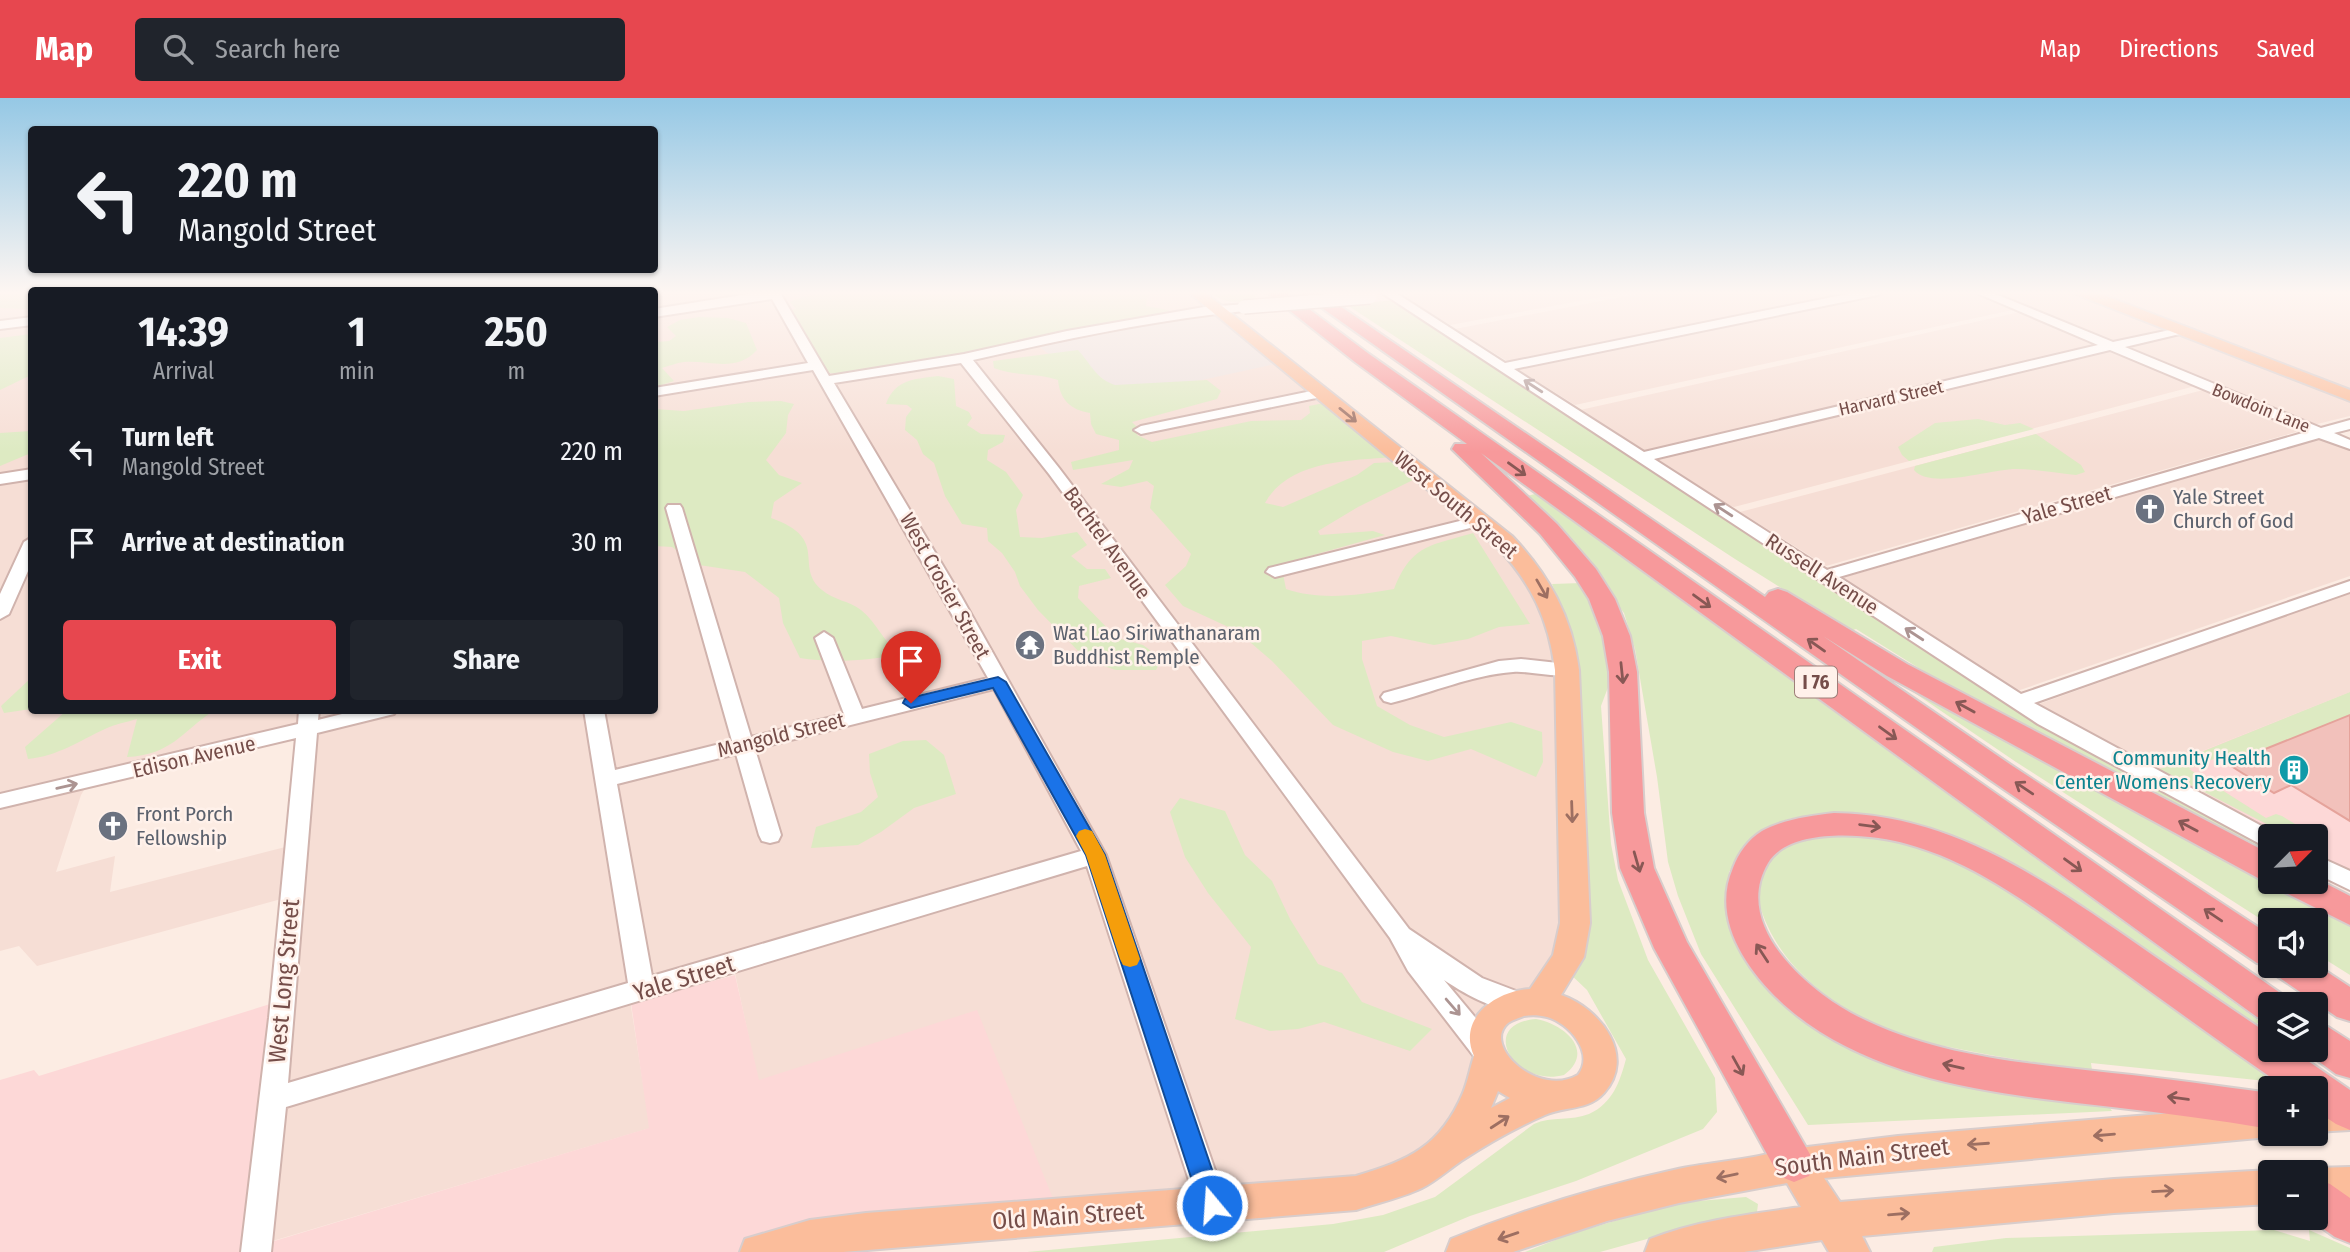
<!DOCTYPE html>
<html lang="en">
<head>
<meta charset="utf-8">
<style>
	:root { --surface:#171b24; --page:#20242c; --text:#f1f3f6; --muted:#9ea1a6; --accent:#e7474f }
	body { margin:0; font-family:"Fira Sans Condensed",sans-serif; background:var(--page); color:var(--text); height:100vh; display:flex; flex-direction:column; font-size:26px; white-space:nowrap }
	* { box-sizing:border-box; margin:0 }
	p { font-size:23px; color:var(--muted) }
	.icon { flex:none; width:38px; height:38px; fill:none; stroke:currentColor; stroke-width:2; stroke-linecap:round; stroke-linejoin:round }
	.map { position:relative; flex:1; overflow:hidden }
	.sheet { position:absolute; left:28px; top:189px; width:630px; height:427px; display:flex; flex-direction:column; background:var(--surface); border-radius:7px; box-shadow:0 2px 5px #0004 }
	.sheet>* { flex:none }
	.hud { position:absolute; left:28px; top:28px; width:630px; height:147px; border-radius:7px; box-shadow:0 2px 5px #0004; background:#171b24; color:var(--text); overflow:hidden }
	.needle { width:46px; rotate:66deg }
	.buttons { position:absolute; left:2258px; top:726px; display:grid; gap:14px }
	.buttons a { display:grid; place-items:center; width:70px; height:70px; border-radius:7px; background:var(--surface); box-shadow:0 2px 5px #0004; font-size:35px }
	.pin { position:absolute; display:grid; place-items:center; width:60px; height:60px; color:#fff; margin:-72px -30px; border-radius:50% 50% 50% 0; rotate:-45deg; box-shadow:0 0 7px #0007 }
	.pin .icon { rotate:45deg }
	.me { position:absolute; width:77px; margin:-38px; rotate:342deg; stroke-linejoin:round; filter:drop-shadow(0 0 5px #0008) }
	.turn { display:flex; align-items:center; gap:24px; height:147px; padding:0 35px; font-size:32px }
	.turn .icon { width:91px; height:91px; stroke-width:2.5 }
	.turn b { display:block; font-size:49px; line-height:60px }
	.eta { display:flex; justify-content:space-evenly; align-items:center; height:119px; text-align:center }
	.eta b { font-size:42px; font-weight:700; line-height:49px }
	.action { display:flex; gap:14px; margin-top:auto; padding:14px 35px }
	.action a { flex:1; height:80px; border-radius:7px; background:var(--accent); color:#fff; font-size:28px; font-weight:700; line-height:80px; text-align:center }
	.action a+a { background:var(--page); color:var(--text) }
	ul { padding:0; list-style:none }
	li { display:flex; align-items:center; gap:21px; height:91px; padding:0 35px }
	li div { flex:1 }
	li b { display:block; font-size:26px }
	li em { font-style:normal }
	header { display:flex; align-items:center; gap:42px; box-sizing:border-box; height:98px; padding:0 35px; background:var(--accent); color:#fff }
	header strong { font-size:33px }
	nav { display:flex; gap:38px; margin-inline-start:auto; font-size:24px }
	.search { width:490px; height:63px; background:var(--page); display:flex; align-items:center; gap:18px; box-sizing:border-box; padding:0 24px; border-radius:7px; color:var(--muted); font-size:26px }
	.map>svg:first-child { display:block }
</style>
</head>
<body>
<header>
<strong>Map</strong>
<div class="search"><svg class="icon" aria-label="search" viewBox="0 0 24 24"><circle cx="10" cy="10" r="6"/><path d="M15 15l6 6"/></svg>Search here</div>
<nav><a>Map</a><a>Directions</a><a>Saved</a></nav>
</header>
<div class="map">
<svg width="2350" height="1154" viewBox="0 0 2350 1154">
	<rect width="100%" height="100%" fill="#fcece3"/>
	<path fill="#f6ded5" fill-rule="evenodd" d="M0,193H31L32,612H654L655,193H1194L1504,443L1563,537L1560,873L1503,910L1488,974L1410,1078L1060,1119L758,982L733,866L629,896L650,1030L256,1148L292,798L37,868L19,848L0,853ZM306,633L297,746L110,794L115,758L56,774L81,697L90,682Z
		M1430,193H1634L1450,227L1407,200L1409,197Z
		M1653,193H1858L1507,263L1455,231Z
		M1895,193H1974L2017,211L1575,307L1516,270Z
		M1983,193H2070L2350,301V318L2309,328Z
		M2089,193H2350V293L2250,255Z
		M2020,214L2097,246L1645,353L1580,312Z
		M2113,252L2199,287L1734,409L1728,407L1658,361Z
		M2207,291L2303,332L1826,468L1740,414Z
		M2321,340L2350,349V478L2020,592L2013,591L1842,480Z
		M2350,495V594L2152,673L2039,606Z"/>
	<path fill="#fdd8d7" d="M2350,594V776L2315,758V738H2278L2152,673Z
		M735,877L759,982L977,912L1056,1108L741,1154H269L271,1144L649,1030L631,905Z
		M283,902L256,1154H0V982L34,972L39,978Z"/>
	<path fill="#ece1de" d="M1217,213L1280,265L1110,302L1034,245Z"/>
	<path fill="#ddeac2" d="M0,193H31V211L0,210Z
		M875,193H1153L1147,200L1146,208L1168,212L1171,216L1027,240L988,252L843,276L828,275L790,212L796,211L790,204C812,192 849,197 875,193Z
		M1207,193H1250L1255,195L1256,201C1237,206 1223,205 1207,193Z
		M1394,202L2028,619L2115,670L2270,752V758L1954,592L1856,531L1850,533L1735,461L1347,207Z
		M699,219L728,220L746,225L757,252C736,275 710,262 684,264C676,265 669,268 662,270L674,283L655,289V244L669,243L676,238L667,229L680,222Z
		M31,236V277L0,292V240Z
		M1078,252C1091,266 1096,281 1115,287L1207,282L1221,293L1217,301L1132,324L1137,329V337L1152,344L1251,323L1301,322L1310,315L1309,308L1324,305L1392,359C1349,363 1289,362 1265,405L1283,409L1357,377L1374,365L1396,364L1415,381L1358,409L1318,433L1320,437L1373,433L1385,437L1281,466L1286,491C1321,503 1359,497 1394,491C1412,446 1430,448 1473,435L1530,526L1499,529L1468,541L1434,547L1391,538L1362,543V561L1377,608L1410,627L1444,639L1511,624L1542,634L1543,664L1536,679L1471,651L1428,663L1393,654L1333,627L1272,563L1237,533L1183,508L1165,487L1186,468L1191,456L1150,410L1154,388L1147,383L1121,389L1101,386L1129,371L1133,362L1073,372L1071,364L1119,352V342L1096,336L1091,326L1090,315C1071,312 1060,302 1058,282C1037,275 1014,278 994,270L993,263Z
		M938,278L954,281L956,308L969,314L972,320L967,327L981,336L1005,337L1003,344L988,352L987,362L1006,374L1023,397L1016,412L1020,439L1042,440L1077,434L1087,447L1071,458L1087,471H1105L1111,480L1079,488L1078,500L1117,540L1143,547L1162,561L1156,572H1116L1088,563L1038,512L1020,488L1015,474L1002,455L988,443L987,430L962,426L945,398L934,365L923,356L917,342L905,332L906,319L912,311L907,307L886,306C895,281 915,281 938,278Z
		M781,303L794,306L788,317L786,335L766,362L779,377L802,385L774,404L771,420C831,441 793,468 822,492C833,502 850,503 861,512C877,525 883,543 899,556C871,563 829,565 800,560L783,525L779,500L745,474L699,467L672,449L655,448V311L684,313L749,304Z
		M1978,321L2005,327L2020,325L2034,331L1909,363L1902,357L1898,349L1935,325Z
		M31,333V355L0,368V335Z
		M2036,336L2081,367L2085,374L2076,377C2056,375 2036,371 2016,371C1991,371 1930,392 1914,372L1915,368Z
		M1535,396L2262,925L2246,927L1914,727C1871,718 1796,705 1758,736C1746,745 1737,762 1729,774L1736,828L1809,918L2104,1001L2112,1013L1808,1027L1701,856L1678,798L1668,764L1657,679L1635,551L1624,515L1556,427L1527,398Z
		M1582,485L1602,534L1610,584L1601,608L1611,746L1618,782L1648,862L1715,980L1717,1014L1703,1031L1576,1083L1470,1118L1384,1154H1027L1333,1126L1383,1117L1435,1099L1534,1026C1551,1018 1572,1023 1589,1016C1613,1005 1620,983 1626,961L1587,892L1567,873L1570,533L1552,486Z
		M31,580V611L4,615L1,608Z
		M1897,583L2350,829V877L2315,855V822H2270V827L2016,664Z
		M2350,594V617L2228,666L2216,660L2189,671L2266,720L2276,716L2282,718L2315,738H2290L2159,671Z
		M66,613V612L213,613C182,634 171,657 127,659L137,621C127,624 115,626 105,631C79,643 58,658 28,661L25,649Z
		M926,642L944,657L956,696L914,710L881,734L858,747L811,750L816,729L861,714L878,699L870,675L869,656L903,643Z
		M1180,700L1225,713L1245,757L1272,783L1290,821L1318,866L1342,875L1362,904L1432,931L1410,953L1324,924L1298,931L1270,933L1235,921L1251,849L1208,795L1185,759L1170,714Z
		M1834,733L1932,749L2016,792L2111,856L2276,984L2091,965L2092,972C2046,966 2000,960 1954,950C1941,947 1926,946 1913,941C1846,918 1779,876 1759,805C1753,782 1768,759 1788,747C1800,740 1820,737 1834,733Z
		M1536,921C1564,926 1596,953 1564,977C1514,990 1477,926 1536,921Z
		M1746,1099L1758,1106L1757,1114L1712,1123L1600,1154H1525L1568,1137L1674,1105Z
		M2274,1132L2310,1143L2309,1132L2350,1150V1154H1932L1934,1149L2006,1140Z"/>
	<path fill="#f2c1bb" stroke="#e5a39b" stroke-width="2" d="M2350,617V723L2291,687L2274,695L2228,666Z"/>
	<g fill="none" stroke-linecap="round" stroke-linejoin="round">
		<g stroke="#d0b3ad" stroke-width="4">
			<path id="minor" d="M767,193H779L829,278L964,256L1067,233L1204,209L1248,206V212L1244,213C1153,222 1062,242 973,262L1059,370L1409,831L1482,880L1529,898L1533,905L1529,912C1506,920 1463,895 1444,882L1484,930L1498,953L1494,961L1485,964L1476,961L1408,873L1390,840L1049,376L961,265L834,285L961,498L1106,757L1227,1107L1222,1117L1212,1121L1202,1117L1197,1107L1087,768L286,1009L271,1154H241L269,920L296,640L0,710V696L298,626L299,612H319L318,622L358,612H397L394,616L317,635L288,985L628,885L584,612H604L615,672L732,643L666,410L668,407H680L682,410L751,639L844,616L815,540L824,534L833,540L862,611L988,580L813,272L654,298V290L808,265L772,201L654,219V211ZM994,591L1081,753L652,878L617,686L736,656L759,737L762,743L770,745L778,743L781,737L755,651Z
				M1379,193H1393L1505,265L1862,193H1884L1878,197L1514,271L1644,354L2098,247L1972,193H1988L2113,244L2184,229V235L2125,249L2321,330L2350,322V331L2334,335L2350,342V351L2319,340L1839,479L2021,596L2350,483V494L2034,605L2280,738H2270V749L2262,747L2038,626ZM2110,252L2306,334L1827,472L1654,361Z
				M32,219V227L0,231V223Z
				M1321,291L1326,292V298L1141,336L1134,332L1141,328Z
				M32,371V381L0,386V376Z
				M1480,418L1488,423L1486,426L1275,479L1266,474L1269,470Z
				M32,439V464L9,516L0,521V496L24,444Z
				M1521,561L1567,566L1577,572C1568,584 1529,572 1513,574C1472,577 1431,595 1391,605L1384,603L1381,599L1384,595L1499,563Z
				M2315,757L2350,773V792L2315,775Z"/>
		</g>
		<g stroke="#d8cdcc" stroke-width="4">
			<path id="major" d="M1187,193H1203L1512,438C1549,477 1572,519 1579,572L1590,825L1584,859L1561,897C1600,910 1637,958 1604,995C1588,1013 1564,1008 1545,1017C1517,1029 1487,1046 1461,1063C1448,1072 1436,1083 1422,1090C1401,1100 1377,1105 1356,1112L843,1154H740L745,1141L810,1122L866,1115L1356,1078C1409,1062 1440,1049 1463,995C1468,983 1470,970 1474,958C1457,920 1496,893 1530,891L1553,857L1560,825L1555,572C1549,522 1531,484 1496,448ZM1524,918C1531,917 1539,917 1547,919C1569,925 1595,955 1578,977C1539,1000 1481,948 1508,925C1512,922 1519,920 1524,918ZM1498,993L1510,1000L1491,1010Z
				M2072,193H2093L2350,292V303L2075,196Z
				M2350,1002V1032L2315,1034V1003Z
				M2269,1007L2270,1036H2276L2269,1039L1824,1080L1840,1104L2114,1081L2270,1072L2277,1074H2270V1106L2114,1115L1862,1138L1870,1154H1829L1822,1142L1744,1154H1645L1650,1141C1698,1122 1751,1116 1801,1109L1787,1085L1679,1105L1607,1123L1513,1154H1446L1451,1141C1525,1111 1600,1088 1678,1071C1715,1063 1759,1062 1794,1048L1799,1050L1898,1038Z
				M2350,1069V1103L2315,1104V1074H2303L2315,1070Z"/>
		</g>
		<g stroke="#d8cdcc" stroke-width="4">
			<path id="highway" d="M1265,193H1285L1369,256L2283,897L2288,906H2270V923L2257,919L1481,355L1557,426L1596,471L1615,501L1630,538L1637,574L1644,715L1654,770L1687,844L1815,1065L1809,1078L1794,1084L1779,1078L1654,850L1620,770L1612,715L1609,574L1603,538L1589,501L1575,479L1540,436L1452,351L1455,346H1467L1355,264Z
				M1298,193H1318L1765,499L1769,494L1778,491L1787,494L1907,566L2270,756V783L2258,780L1887,578L1823,538L2011,667L2270,837V868L2315,866L2350,889V923L2337,919L2277,878L2272,868L2257,865L1989,681Z
				M1834,715C1948,716 2038,778 2128,840C2175,873 2223,905 2270,937V952H2292L2350,992V1032L2336,1026L2315,1012V990H2286C2226,948 2166,905 2107,862C2045,818 1981,766 1907,746C1872,736 1790,728 1768,765C1732,826 1804,889 1851,915C1931,958 2023,965 2112,975C2165,980 2217,988 2270,995V1031C2217,1022 2165,1015 2112,1009C2008,997 1895,987 1807,925C1761,892 1707,830 1733,770C1739,754 1748,742 1762,733C1784,721 1810,718 1834,715Z
				M2315,780L2350,798V827L2282,793L2277,784H2315Z
				M2315,924L2328,929L2350,943V980L2336,976L2303,952H2315Z
				M2315,1080L2330,1086L2350,1100V1145L2335,1139L2308,1120H2315Z"/>
		</g>
		<use href="#minor" fill="#fff" fill-rule="evenodd"/>
		<use href="#major" fill="#fbbd9b" fill-rule="evenodd"/>
		<use href="#highway" fill="#f7999b" fill-rule="evenodd"/>
		<g stroke="#d0b3ad" stroke-width="16" stroke-linecap="butt">
			<path id="minor-bridge" d="M1244,209L1370,199"/>
		</g>
		<use href="#minor-bridge" stroke="#fff" stroke-width="13"/>
	</g>
	<defs><path id="oneway-shaft" d="M-6 0H5M1.5-3L5.5 0L1.5 3" fill="none" stroke-width="1.6" stroke-linecap="round" stroke-linejoin="round" transform="scale(1.75)"/></defs>
	<g stroke="#ac9492">
		<use href="#oneway-shaft" transform="translate(1533 288) rotate(-147)"/>
		<use href="#oneway-shaft" transform="translate(1723 412) rotate(-147)"/>
		<use href="#oneway-shaft" transform="translate(1914 536) rotate(-147)"/>
		<use href="#oneway-shaft" transform="translate(67 688) rotate(-13)"/>
		<use href="#oneway-shaft" transform="translate(1453 909) rotate(49)"/>
	</g>
	<g stroke="#9d6f62">
		<use href="#oneway-shaft" transform="translate(1348 317) rotate(39)"/>
		<use href="#oneway-shaft" transform="translate(1542 491) rotate(60)"/>
		<use href="#oneway-shaft" transform="translate(1572 714) rotate(88)"/>
		<use href="#oneway-shaft" transform="translate(1500 1024) rotate(-33)"/>
		<use href="#oneway-shaft" transform="translate(2104 1037) rotate(175)"/>
		<use href="#oneway-shaft" transform="translate(1978 1046) rotate(176)"/>
		<use href="#oneway-shaft" transform="translate(1727 1078) rotate(168)"/>
		<use href="#oneway-shaft" transform="translate(2163 1093) rotate(-3)"/>
		<use href="#oneway-shaft" transform="translate(1899 1116) rotate(-5)"/>
		<use href="#oneway-shaft" transform="translate(1508 1138) rotate(161)"/>
	</g>
	<g stroke="#885855">
		<use href="#oneway-shaft" transform="translate(1517 371) rotate(36)"/>
		<use href="#oneway-shaft" transform="translate(1702 503) rotate(36)"/>
		<use href="#oneway-shaft" transform="translate(1816 547) rotate(-145)"/>
		<use href="#oneway-shaft" transform="translate(1622 575) rotate(84)"/>
		<use href="#oneway-shaft" transform="translate(1965 609) rotate(-151)"/>
		<use href="#oneway-shaft" transform="translate(1888 635) rotate(36)"/>
		<use href="#oneway-shaft" transform="translate(2024 690) rotate(-146)"/>
		<use href="#oneway-shaft" transform="translate(1870 728) rotate(8)"/>
		<use href="#oneway-shaft" transform="translate(2188 728) rotate(-152)"/>
		<use href="#oneway-shaft" transform="translate(1637 764) rotate(74)"/>
		<use href="#oneway-shaft" transform="translate(2073 767) rotate(36)"/>
		<use href="#oneway-shaft" transform="translate(2213 817) rotate(-146)"/>
		<use href="#oneway-shaft" transform="translate(1762 855) rotate(-123)"/>
		<use href="#oneway-shaft" transform="translate(1738 968) rotate(61)"/>
		<use href="#oneway-shaft" transform="translate(1953 968) rotate(-167)"/>
		<use href="#oneway-shaft" transform="translate(2178 1000) rotate(-172)"/>
	</g>
	<linearGradient id="sky" x2="0" y2="1"><stop stop-color="#95c8e5"/><stop offset="0.55" stop-color="#fef6f2"/><stop offset="1" stop-color="#fef6f2" stop-opacity="0"/></linearGradient>
	<rect width="2350" height="354" fill="url(#sky)"/>
	<path fill="#1a73e8" stroke="#114b97" stroke-width="2" d="M998,579L1006,584L1105,757L1224,1107L1221,1115L1212,1119L1203,1115L1200,1107L1086,757L993,590L911,610L903,605L905,601Z"/>
	<path fill="#f59e0b" d="M1085,731L1092,733L1105,757L1140,861L1137,867L1130,869L1123,867L1120,861L1086,757L1076,738L1079,733Z"/>
	<defs>
		<g id="church-disc" transform="scale(1.575)"><circle r="9.5" fill="#6b7280" stroke="#fff1ea"/><path d="M-1.2-6h2.4v3.5h3.3v2.4h-3.3V6h-2.4V-.1h-3.3v-2.4h3.3Z" fill="#fff"/></g>
		<g id="temple-disc" transform="scale(1.575)"><circle r="9.5" fill="#6b7280" stroke="#fff1ea"/><path d="M0-6L5-2H3V0L6.5 2.5H4V6H1.5V3h-3V6H-4V2.5H-6.5L-3 0V-2H-5Z" fill="#fff"/></g>
		<g id="building-disc" transform="scale(1.575)"><circle r="9.5" fill="#0f9aa8" stroke="#fff1ea"/><path d="M-4-6H4V6H1V3H-1V6H-4ZM-2.5-4.3h1.7v1.8h-1.7ZM.8-4.3h1.7v1.8H.8ZM-2.5-1h1.7V.8h-1.7ZM.8-1h1.7V.8H.8Z" fill="#fff"/></g>
	</defs>
	<g fill-rule="evenodd">
		<use href="#church-disc" x="2150" y="411"/>
		<use href="#temple-disc" x="1030" y="547"/>
		<use href="#building-disc" x="2294" y="672"/>
		<use href="#church-disc" x="113" y="728"/>
	</g>
	<g text-anchor="middle" dominant-baseline="central" stroke-width="5" stroke-linejoin="round" paint-order="stroke">
		<g font-size="18" fill="#754d49" stroke="#fff1ea">
			<text transform="translate(1891 300) rotate(-13)">Harvard Street</text>
			<text transform="translate(2261 310) rotate(22)">Bowdoin Lane</text>
		</g>
		<rect fill="#fff1ea" stroke="#9e7e79" stroke-width="2" x="1795" y="568.5" width="42" height="31" rx="5"/>
		<g font-size="19" font-weight="bold" fill="#754d49">
			<text x="1816" y="584">I 76</text>
		</g>
		<g font-size="21" fill="#5b616d" stroke="#fff1ea" text-anchor="start">
			<text x="2173" y="399">Yale Street<tspan x="2173" dy="24">Church of God</tspan></text>
			<text x="1053" y="535">Wat Lao Siriwathanaram<tspan x="1053" dy="24">Buddhist Remple</tspan></text>
			<text x="136" y="716">Front Porch<tspan x="136" dy="24">Fellowship</tspan></text>
		</g>
		<g font-size="21" fill="#754d49" stroke="#fff1ea">
			<text transform="translate(1456 407) rotate(40)">West South Street</text>
			<text transform="translate(2067 407) rotate(-16)">Yale Street</text>
			<text transform="translate(1107 445) rotate(54)">Bachtel Avenue</text>
			<text transform="translate(1822 476) rotate(33)">Russell Avenue</text>
			<text transform="translate(945 488) rotate(61)">West Crosier Street</text>
			<text transform="translate(781 637) rotate(-14)">Mangold Street</text>
			<text transform="translate(194 659) rotate(-13)">Edison Avenue</text>
		</g>
		<g font-size="21" fill="#0d838f" stroke="#fff1ea" text-anchor="end">
			<text x="2271" y="660">Community Health<tspan x="2271" dy="24">Center Womens Recovery</tspan></text>
		</g>
		<g font-size="24" fill="#754d49" stroke="#fff1ea">
			<text transform="translate(684 880) rotate(-17)">Yale Street</text>
			<text transform="translate(284 883) rotate(-85)">West Long Street</text>
			<text transform="translate(1862 1059) rotate(-7)">South Main Street</text>
			<text transform="translate(1068 1118) rotate(-4)">Old Main Street</text>
		</g>
	</g>
</svg>
<div class="buttons">
<a><svg class="needle" viewBox="-14 -14 28 28"><path d="M0-13l5 13h-10z" fill="#e53935"/><path d="M0 13l5-13h-10z" fill="#9ea1a6"/></svg></a>
<a><svg class="icon" aria-label="sound" viewBox="0 0 24 24"><path d="M4 9h4l5-4v14l-5-4H4zM17 9q2 3 0 6"/></svg></a>
<a><svg class="icon" aria-label="layers" viewBox="0 0 24 24"><path d="M12 4l9 5-9 5-9-5zM3 14l9 5 9-5"/></svg></a>
<a>+</a>
<a>−</a>
</div>
<div class="pin" style="left:911px;top:605px;background:#d93025"><svg class="icon" aria-label="arrive" viewBox="0 0 24 24"><path d="M6 21V4h12l-3 4 3 4H6"/></svg></div>
<svg class="me" style="left:1212px;top:1107px" viewBox="-20 -20 40 40"><circle r="17" fill="#1a73e8" stroke="#fff" stroke-width="3"/><path d="M0-11L8 9 0 5-8 9z" fill="#fff"/></svg>
<div class="hud">
<div class="turn"><svg class="icon" aria-label="left" viewBox="0 0 24 24"><path d="M17 20v-9H6M10 6l-5 5 5 5"/></svg><div><b>220 m</b>Mangold Street</div></div>
</div>
<section class="sheet">
<div class="eta">
<div><b>14:39</b><p>Arrival</p></div>
<div><b>1</b><p>min</p></div>
<div><b>250</b><p>m</p></div>
</div>
<ul>
<li><svg class="icon" aria-label="left" viewBox="0 0 24 24"><path d="M17 20v-9H6M10 6l-5 5 5 5"/></svg><div><b>Turn left</b><p>Mangold Street</p></div><em>220 m</em></li>
<li><svg class="icon" aria-label="arrive" viewBox="0 0 24 24"><path d="M6 21V4h12l-3 4 3 4H6"/></svg><div><b>Arrive at destination</b></div><em>30 m</em></li>
</ul>
<div class="action"><a>Exit</a><a>Share</a></div>
</section>
</div>
</body>
</html>
